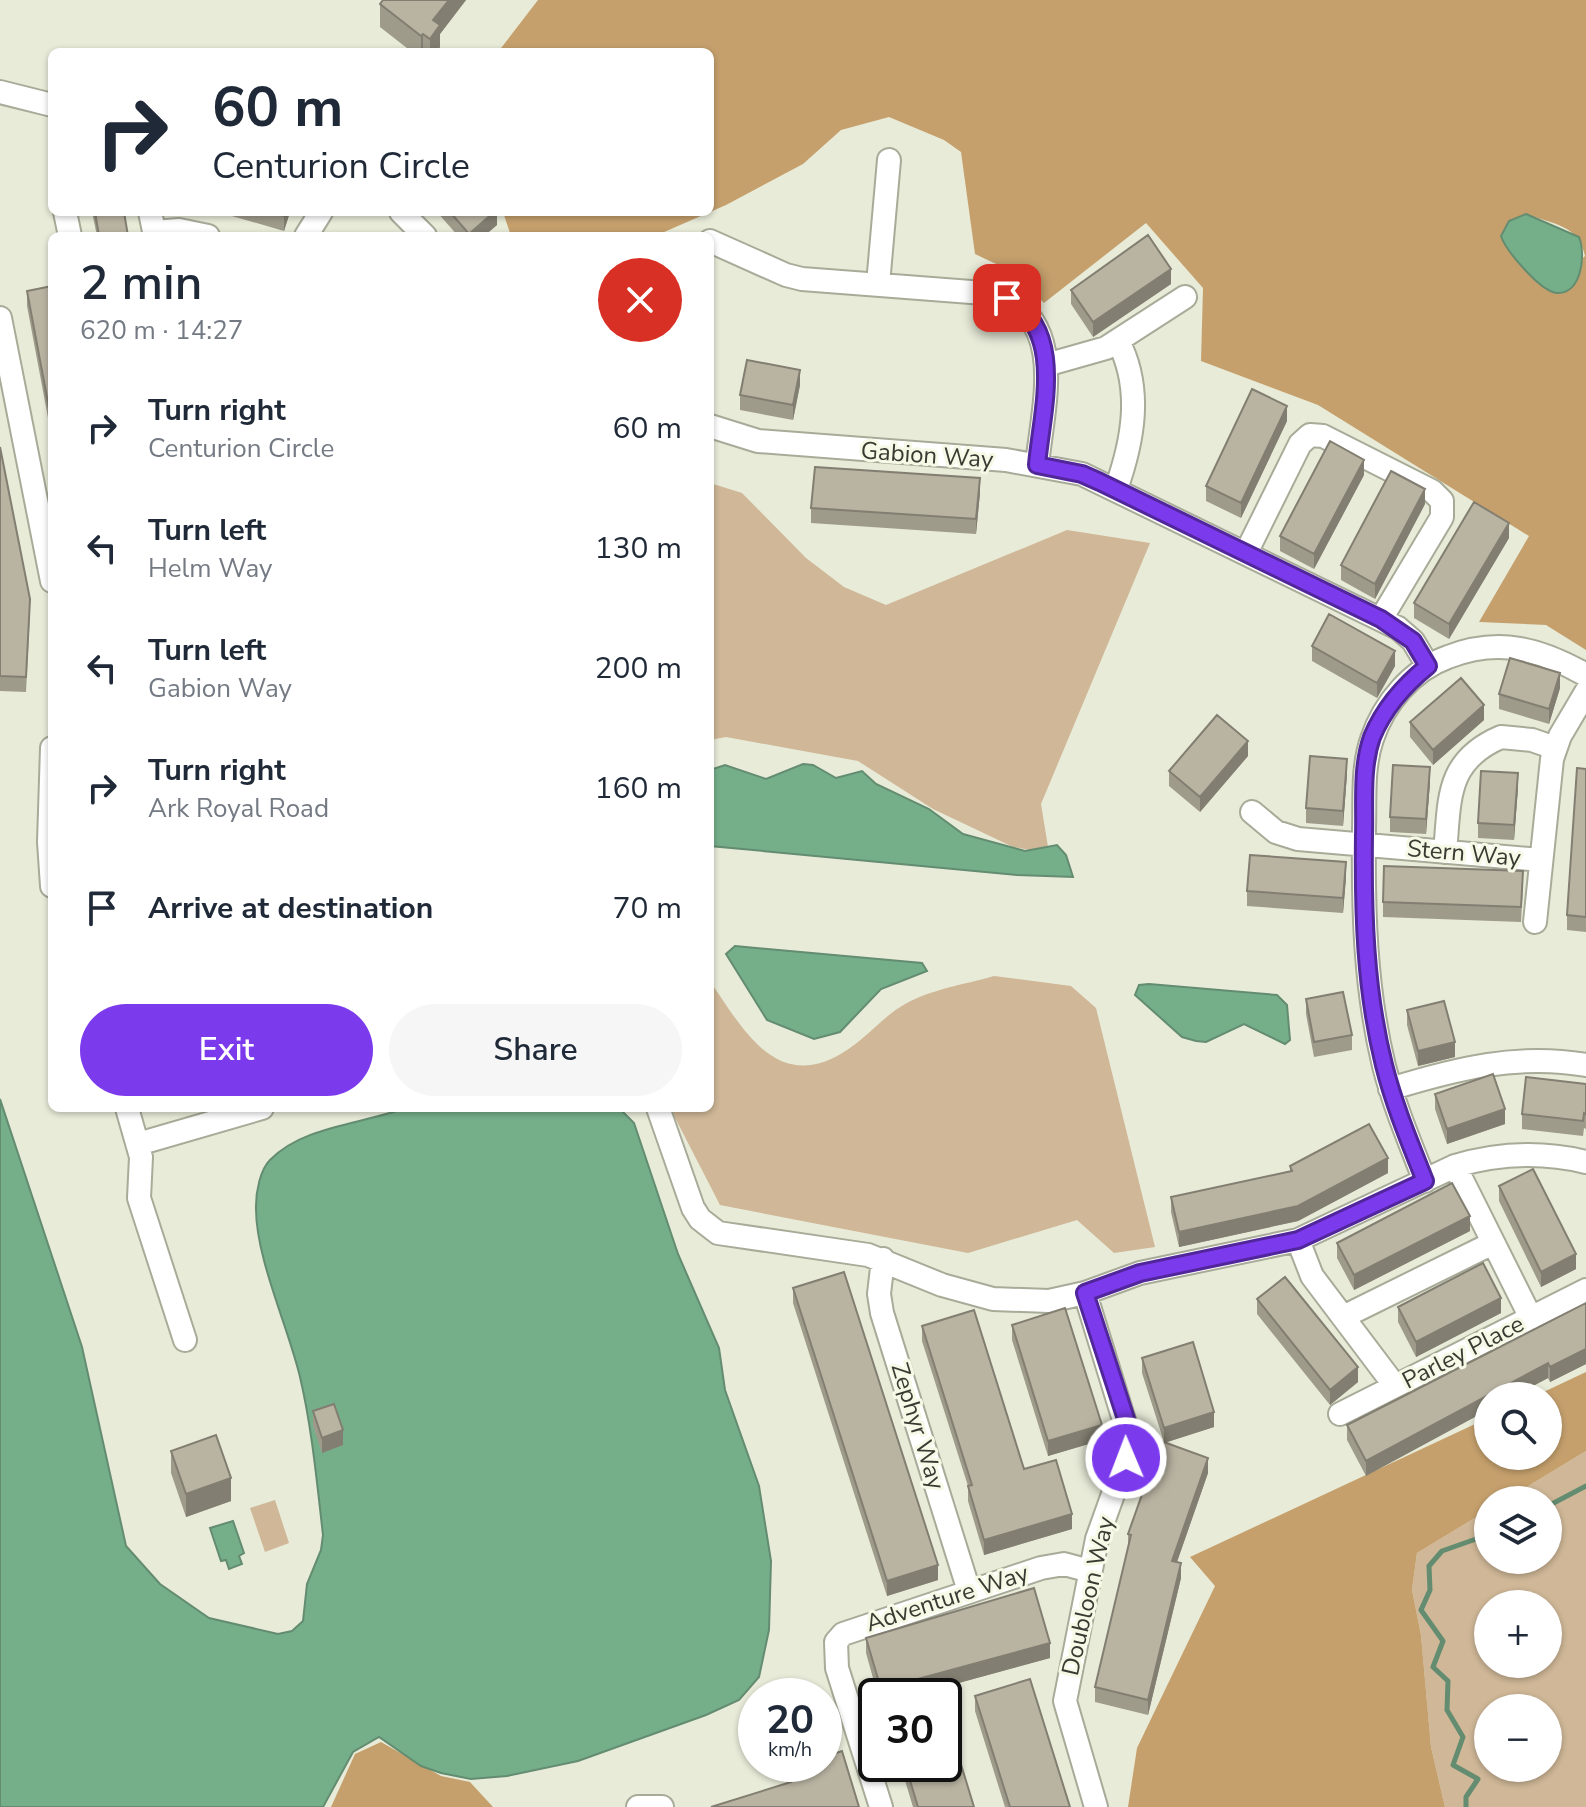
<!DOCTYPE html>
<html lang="en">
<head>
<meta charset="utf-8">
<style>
	:root { --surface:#fff; --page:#f6f6f7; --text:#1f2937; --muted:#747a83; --accent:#7c3aed }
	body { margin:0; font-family:"Nunito Sans",sans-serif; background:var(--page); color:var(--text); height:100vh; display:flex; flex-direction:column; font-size:30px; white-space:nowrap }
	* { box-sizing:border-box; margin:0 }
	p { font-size:26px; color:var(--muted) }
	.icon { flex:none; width:44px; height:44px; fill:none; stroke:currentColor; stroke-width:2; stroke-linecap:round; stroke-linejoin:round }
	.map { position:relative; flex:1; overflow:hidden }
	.side { position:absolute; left:48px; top:232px; width:666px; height:880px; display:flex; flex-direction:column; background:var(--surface); border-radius:12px; box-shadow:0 2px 6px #0004 }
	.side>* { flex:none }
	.top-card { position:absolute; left:48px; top:48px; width:666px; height:168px; border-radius:12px; box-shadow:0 2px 6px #0004; background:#fff; color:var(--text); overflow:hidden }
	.buttons { position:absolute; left:1474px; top:1382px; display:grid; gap:16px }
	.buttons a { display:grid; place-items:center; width:88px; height:88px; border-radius:50%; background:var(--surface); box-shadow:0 2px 6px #0004; font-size:40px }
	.speed { position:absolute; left:738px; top:1678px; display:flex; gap:16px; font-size:40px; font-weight:700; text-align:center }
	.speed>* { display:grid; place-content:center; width:104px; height:104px; border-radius:50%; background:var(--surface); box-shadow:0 2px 6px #0004; line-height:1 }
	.speed small { font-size:20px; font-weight:400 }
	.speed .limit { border:4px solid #111; border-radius:12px; background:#fff; color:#111 }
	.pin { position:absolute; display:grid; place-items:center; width:68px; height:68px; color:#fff; margin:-34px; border-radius:16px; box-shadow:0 4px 12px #0006 }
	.me { position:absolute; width:88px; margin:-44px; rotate:359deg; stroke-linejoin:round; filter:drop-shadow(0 0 6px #0008) }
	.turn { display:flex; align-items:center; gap:28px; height:168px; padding:0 32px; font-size:36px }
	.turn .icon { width:104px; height:104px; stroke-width:2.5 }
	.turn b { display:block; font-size:56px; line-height:68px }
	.round { display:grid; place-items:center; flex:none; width:84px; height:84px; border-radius:42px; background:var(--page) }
	.head { display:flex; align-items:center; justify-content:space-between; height:136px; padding:0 32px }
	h1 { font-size:48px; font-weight:600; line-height:60px }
	.cta { display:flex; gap:16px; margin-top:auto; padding:16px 32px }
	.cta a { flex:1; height:92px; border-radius:48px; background:var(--accent); color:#fff; font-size:32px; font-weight:600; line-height:92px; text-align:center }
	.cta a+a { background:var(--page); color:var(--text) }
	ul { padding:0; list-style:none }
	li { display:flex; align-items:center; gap:24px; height:120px; padding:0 32px }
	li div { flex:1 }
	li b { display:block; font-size:30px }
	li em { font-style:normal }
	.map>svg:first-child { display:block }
</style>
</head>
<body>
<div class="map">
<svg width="1586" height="1807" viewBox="0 0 1586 1807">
	<rect width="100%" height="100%" fill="#e8ebd8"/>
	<path fill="#cfb797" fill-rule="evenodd" d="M710,483L742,493L806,558L844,587L886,605L1067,530L1150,543L1041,804L1049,853L1013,847L933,809L858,761L726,737L710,740Z
		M994,976L1071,986L1096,1008L1155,1247L1114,1253L1077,1220L968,1253L720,1205L670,1108H710V981C745,1033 780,1097 850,1048C869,1035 886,1014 907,1003C932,989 967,984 994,976Z
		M1586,1451V1807H1445L1431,1747L1421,1635L1412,1590L1417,1553L1488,1510V1560H1548V1500H1505ZM1488,1604H1548V1664H1488ZM1488,1708H1548V1768H1488Z
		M275,1500L289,1543L265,1552L250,1508Z"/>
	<path fill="#c5a06d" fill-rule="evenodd" d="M538,0H1586V650L1546,625L1479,622L1529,536L1318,405L1201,361L1203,288L1146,223L1044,303L1013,272L975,254L961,152L944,140L889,117L841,130L803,164L726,205L655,236H511L503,212H710V52H498ZM1526,214C1553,224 1579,225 1585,256L1546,290L1530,271Z
		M1586,1372V1451L1505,1500H1488V1510L1417,1553L1412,1590L1421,1635L1431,1747L1445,1807H1128L1137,1748L1215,1586L1190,1557L1488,1418V1456H1548V1396H1535Z
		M381,1742L441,1776L470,1782L493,1807H331L355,1754Z"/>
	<path fill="#75af8a" stroke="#638c70" stroke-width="2" d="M1526,214L1579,237C1586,254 1582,294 1557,293C1541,292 1506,251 1501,236L1509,221Z
		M803,764L813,765L836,778L862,771L876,784L929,809L963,834L1025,851L1057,845L1066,855L1073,877L1017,875L710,846V770L725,765L766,779Z
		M735,946L922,963L927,971L881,989L840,1032L814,1039L767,1020L726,954Z
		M1149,984L1277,995L1287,1005L1290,1040L1285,1044L1244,1024L1206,1042L1196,1041L1182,1037L1135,995L1139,985Z
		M0,1099L82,1347L126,1546L160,1584L209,1618L278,1634L292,1631L303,1621L307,1584L321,1550L323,1535C317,1483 312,1428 300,1377C288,1326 255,1257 256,1206C256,1192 260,1170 270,1160C303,1126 363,1124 405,1108H619L634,1123L678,1254L719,1348L725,1390L759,1486L771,1561L769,1630L759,1677L739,1700L706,1715L578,1761L507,1776L471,1779L441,1773L421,1766L379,1737L353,1752L323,1807H0Z
		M233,1521L244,1553L239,1556L242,1564L229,1569L226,1560L221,1561L210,1528Z"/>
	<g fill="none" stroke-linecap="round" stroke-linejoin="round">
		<path stroke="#638c70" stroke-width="5" d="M1548,1506L1586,1486
			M1466,1807V1797L1478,1779L1453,1765L1463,1737L1447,1710L1448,1681L1433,1667L1443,1641L1421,1610L1430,1590L1429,1566L1442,1551L1476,1539L1483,1527L1488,1526"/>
		<g stroke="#a7ab98" stroke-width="26">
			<path id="minor" d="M0,92L52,105
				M65,212L70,236
				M150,212L155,236
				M401,212L425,236
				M154,232L179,230L208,236
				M306,236L321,212
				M710,241L786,275L802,279L997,294C1068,321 1043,405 1037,465
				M878,284L889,160
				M0,318L52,581
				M1046,365L1106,348L1185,297
				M710,426L758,441L1006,460L1082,474L1398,628L1413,641L1428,666
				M1116,489C1133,441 1143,389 1118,341
				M1246,553L1300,444L1310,435L1323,436L1432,491L1442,501V517L1381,619
				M52,748L49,842L52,886
				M1252,812L1276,832L1298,839L1541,860
				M1445,852C1450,800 1445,761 1501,737L1532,740L1555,748
				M1535,922L1552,759L1560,736L1586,692
				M1390,1089C1455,1069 1518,1053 1586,1065
				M127,1108L141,1157L139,1198L185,1340
				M658,1108L693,1208L700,1219L718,1233L868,1255L942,1285L993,1299L1049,1301L1085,1293L1140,1273L1298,1240L1455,1166C1499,1153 1541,1151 1586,1162
				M138,1144L262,1108
				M1455,1166L1531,1318
				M1425,1181C1410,1143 1394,1105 1384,1066C1365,988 1363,910 1364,830C1365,800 1362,768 1372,739C1384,703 1412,670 1448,657C1499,637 1541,649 1586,675
				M1298,1240L1312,1276L1395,1386
				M883,1259L879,1294L882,1313L969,1591
				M1085,1293L1128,1433L1126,1458L1097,1539L1065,1701L1096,1807
				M1343,1317L1493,1243
				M1340,1414L1586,1290
				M638,1807H662
				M881,1807L837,1668L836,1642L843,1634L1041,1568L1064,1564L1090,1571"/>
		</g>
		<use href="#minor" stroke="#fff" stroke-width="22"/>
	</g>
	<path fill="#9f9b8b" d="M383,0H466L440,34V47L437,52H412L380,27V4Z
		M92,212H124L128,236H97Z
		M218,212H290L284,231Z
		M437,212H497V225L484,236H458Z
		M1171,284L1093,337L1071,304V290Z
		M52,286V439L27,306V291Z
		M800,385L793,420L740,410V395Z
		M1287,421L1241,518L1206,501V486Z
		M0,447L30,614L26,692L0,691Z
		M1364,475L1314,569L1280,551V536Z
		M980,493L976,534L811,523V508Z
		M1425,504L1375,599L1341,580V565Z
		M1509,538L1449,639L1414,618V603Z
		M1312,646L1395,666L1377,698L1312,661Z
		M1560,688L1549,724L1499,709V694Z
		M1484,720L1433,765L1410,737V722Z
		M1248,756L1200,812L1169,786V771Z
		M1586,769V932L1567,930V915Z
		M1347,774L1343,826L1306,823V808Z
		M1430,782L1426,834L1390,832V817Z
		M1518,788L1514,840L1478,838V823Z
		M1346,877L1343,913L1247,906V891Z
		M1523,886L1521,922L1383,917V902Z
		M1306,999L1352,1035V1050L1314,1057L1306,1014Z
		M1407,1010L1455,1057L1418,1066L1407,1025Z
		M1586,1084V1129L1584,1128L1583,1136L1522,1129V1114Z
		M1435,1094L1505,1124L1447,1144L1435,1109Z
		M1290,1166L1388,1173L1298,1221L1179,1247L1171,1212V1197L1290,1171Z
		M1499,1186L1576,1269L1541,1287L1499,1201Z
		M1470,1231L1354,1290L1337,1258V1243Z
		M793,1288L938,1580L887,1596L793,1303Z
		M1257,1299L1358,1382L1330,1405L1257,1314Z
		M1586,1303V1364L1550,1382L1548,1378L1514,1396H1488L1366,1476L1347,1440V1425Z
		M1398,1307L1501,1313L1416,1357L1398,1322Z
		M1012,1325L1102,1440L1048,1456L1012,1340Z
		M922,1326L1024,1469L1072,1529L984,1555L968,1501V1486L922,1341Z
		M1142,1358L1214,1427L1164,1443L1208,1473L1177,1562L1181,1578L1148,1715L1095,1702V1687L1128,1546V1534L1164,1442L1142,1373Z
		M313,1411L343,1445L322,1453L313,1426Z
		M171,1451L231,1501L186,1517L171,1473Z
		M866,1638L1050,1658L911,1696H878L866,1653Z
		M975,1696L1070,1807H1005L975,1711Z
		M900,1764H944L974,1807H913Z"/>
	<path fill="#827e71" d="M449,0H466L440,34V47L437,52H430V39L433,20Z
		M423,34V52H421V36Z
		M285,212H290L284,231V216Z
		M494,212H497V225L484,236H469V234Z
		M1171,269V284L1093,337V322Z
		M800,370V385L793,420V405Z
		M1287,406V421L1241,518V503Z
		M1364,460V475L1314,569V554Z
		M980,478V493L976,534V519Z
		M1425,489V504L1375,599V584Z
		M1509,523V538L1449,639V624Z
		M1395,651V666L1377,698V683Z
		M1560,673V688L1549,724V709Z
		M1484,705V720L1433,765V750Z
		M1248,741V756L1200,812V797Z
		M1347,759V774L1343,826V811Z
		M1430,767V782L1426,834V819Z
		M1518,773V788L1514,840V825Z
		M1346,862V877L1343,913V898Z
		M1455,1042V1057L1418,1066V1051Z
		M1505,1109V1124L1447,1144V1129Z
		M1388,1158V1173L1298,1221L1179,1247V1232Z
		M1470,1216V1231L1354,1290V1275Z
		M1576,1254V1269L1541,1287V1272Z
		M1501,1298V1313L1416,1357V1342Z
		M1586,1349V1364L1550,1382V1367Z
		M1548,1363V1378L1514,1396H1488V1410L1366,1476V1461Z
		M1358,1367V1382L1330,1405V1390Z
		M1214,1412V1427L1164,1443V1428Z
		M1102,1425V1440L1048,1456V1441Z
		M343,1430V1445L322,1453V1438Z
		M1208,1458V1473L1172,1576V1561Z
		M231,1478V1501L186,1517V1494Z
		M1072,1514V1529L984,1555V1540Z
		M1181,1563V1578L1148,1715V1700Z
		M938,1565V1580L887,1596V1581Z
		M1050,1643V1658L911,1696H881V1689Z"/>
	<path fill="#b9b4a2" stroke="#827e71" stroke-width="2" d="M383,0H449L433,20L440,25L430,39L423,34L421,36L380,4Z
		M95,212H124L128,236H99Z
		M271,212H285L284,216Z
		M450,212H494L469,234Z
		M1148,235L1171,269L1093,322L1071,290Z
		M52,286V424L27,291Z
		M747,360L800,370L793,405L740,395Z
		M1252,389L1287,406L1241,503L1206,486Z
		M1330,441L1364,460L1314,554L1280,536Z
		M0,447L30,599L26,677L0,676Z
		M815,467L980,478L976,519L811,508Z
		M1391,471L1425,489L1375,584L1341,565Z
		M1474,502L1509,523L1449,624L1414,603Z
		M1329,614L1395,651L1377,683L1312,646Z
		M1510,658L1560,673L1549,709L1499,694Z
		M1461,678L1484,705L1433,750L1410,722Z
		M1217,715L1248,741L1200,797L1169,771Z
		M1310,756L1347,759L1343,811L1306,808Z
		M1393,765L1430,767L1426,819L1390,817Z
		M1577,768L1586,769V917L1567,915Z
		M1481,771L1518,773L1514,825L1478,823Z
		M1250,855L1346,862L1343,898L1247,891Z
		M1384,866L1523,871L1521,907L1383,902Z
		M1343,992L1352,1035L1314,1042L1306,999Z
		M1444,1001L1455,1042L1418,1051L1407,1010Z
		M1493,1074L1505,1109L1447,1129L1435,1094Z
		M1526,1077L1586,1084V1114L1584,1113L1583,1121L1522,1114Z
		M1369,1124L1388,1158L1298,1206L1179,1232L1171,1197L1292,1171L1290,1166Z
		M1533,1169L1576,1254L1541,1272L1499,1186Z
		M1452,1183L1470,1216L1354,1275L1337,1243Z
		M1483,1263L1501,1298L1416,1342L1398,1307Z
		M844,1272L938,1565L887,1581L793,1288Z
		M1285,1277L1358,1367L1330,1390L1257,1299Z
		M1586,1303V1349L1550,1367L1548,1363L1366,1461L1347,1425Z
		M1065,1308L1102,1425L1048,1441L1012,1325Z
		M974,1310L1024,1469L1056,1460L1072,1514L984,1540L968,1486L972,1485L922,1326Z
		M1193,1342L1214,1412L1164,1428L1142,1358Z
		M334,1404L343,1430L322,1438L313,1411Z
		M216,1435L231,1478L186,1494L171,1451Z
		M1161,1441L1208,1458L1172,1561L1181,1563L1148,1700L1095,1687L1131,1535L1128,1534Z
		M1034,1588L1050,1643L881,1689L866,1638Z
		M1030,1679L1070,1807H1010L975,1696Z
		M944,1709L974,1807H918L905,1764H944Z
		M842,1751L859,1807H711L791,1782L787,1768L801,1764H824V1757Z"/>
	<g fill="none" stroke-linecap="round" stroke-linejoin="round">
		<g stroke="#51269a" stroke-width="20">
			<path id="route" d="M1007,298C1066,331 1042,409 1037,465L1082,474L1100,482L1381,619L1413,641L1428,666C1403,686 1384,708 1372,737C1361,768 1365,803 1364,835C1363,912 1365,989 1384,1065C1394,1105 1410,1143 1425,1181L1298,1240L1140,1273L1085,1293L1126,1419V1458"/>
		</g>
		<use href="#route" stroke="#7c3aed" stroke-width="14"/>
	</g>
	<g text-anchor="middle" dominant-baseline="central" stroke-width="6" stroke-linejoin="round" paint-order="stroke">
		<g font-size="24" fill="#393b33" stroke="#f5f9e5">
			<text transform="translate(927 455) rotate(4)">Gabion Way</text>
			<text transform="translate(1464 853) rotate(5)">Stern Way</text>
			<text transform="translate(1463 1352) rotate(-27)">Parley Place</text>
			<text transform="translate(918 1426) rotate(73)">Zephyr Way</text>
			<text transform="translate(1088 1596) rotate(-77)">Doubloon Way</text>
			<text transform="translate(947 1598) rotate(-18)">Adventure Way</text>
		</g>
	</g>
</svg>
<div class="buttons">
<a><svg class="icon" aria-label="search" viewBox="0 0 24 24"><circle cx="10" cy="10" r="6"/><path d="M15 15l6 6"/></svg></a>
<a><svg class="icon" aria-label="layers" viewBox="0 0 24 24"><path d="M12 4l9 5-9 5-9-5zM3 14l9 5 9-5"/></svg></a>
<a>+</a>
<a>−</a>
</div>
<div class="speed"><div>20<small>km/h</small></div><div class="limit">30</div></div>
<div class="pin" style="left:1007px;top:298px;background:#d93025"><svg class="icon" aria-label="arrive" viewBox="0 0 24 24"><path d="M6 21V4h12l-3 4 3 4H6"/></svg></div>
<svg class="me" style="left:1126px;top:1458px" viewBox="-20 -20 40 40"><circle r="17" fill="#7c3aed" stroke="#fff" stroke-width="3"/><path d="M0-11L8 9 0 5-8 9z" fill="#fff"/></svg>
<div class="top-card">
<div class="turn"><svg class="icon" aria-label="right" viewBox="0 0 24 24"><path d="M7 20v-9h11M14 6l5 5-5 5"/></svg><div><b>60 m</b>Centurion Circle</div></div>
</div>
<section class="side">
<div class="head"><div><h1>2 min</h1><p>620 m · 14:27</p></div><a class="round" style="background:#d93025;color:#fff"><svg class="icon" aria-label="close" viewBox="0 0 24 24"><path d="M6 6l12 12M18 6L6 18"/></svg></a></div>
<ul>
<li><svg class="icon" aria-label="right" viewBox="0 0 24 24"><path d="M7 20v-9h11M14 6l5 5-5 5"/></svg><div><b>Turn right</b><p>Centurion Circle</p></div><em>60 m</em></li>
<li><svg class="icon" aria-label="left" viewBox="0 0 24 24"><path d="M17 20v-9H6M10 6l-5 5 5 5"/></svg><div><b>Turn left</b><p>Helm Way</p></div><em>130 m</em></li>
<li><svg class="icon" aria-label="left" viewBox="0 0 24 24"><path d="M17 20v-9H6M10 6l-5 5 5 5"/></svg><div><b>Turn left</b><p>Gabion Way</p></div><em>200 m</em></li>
<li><svg class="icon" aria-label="right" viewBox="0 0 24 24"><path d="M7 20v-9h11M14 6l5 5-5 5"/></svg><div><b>Turn right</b><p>Ark Royal Road</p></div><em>160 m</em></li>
<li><svg class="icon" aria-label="arrive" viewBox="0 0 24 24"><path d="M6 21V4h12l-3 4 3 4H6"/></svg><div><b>Arrive at destination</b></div><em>70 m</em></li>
</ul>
<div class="cta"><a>Exit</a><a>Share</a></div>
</section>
</div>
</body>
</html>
